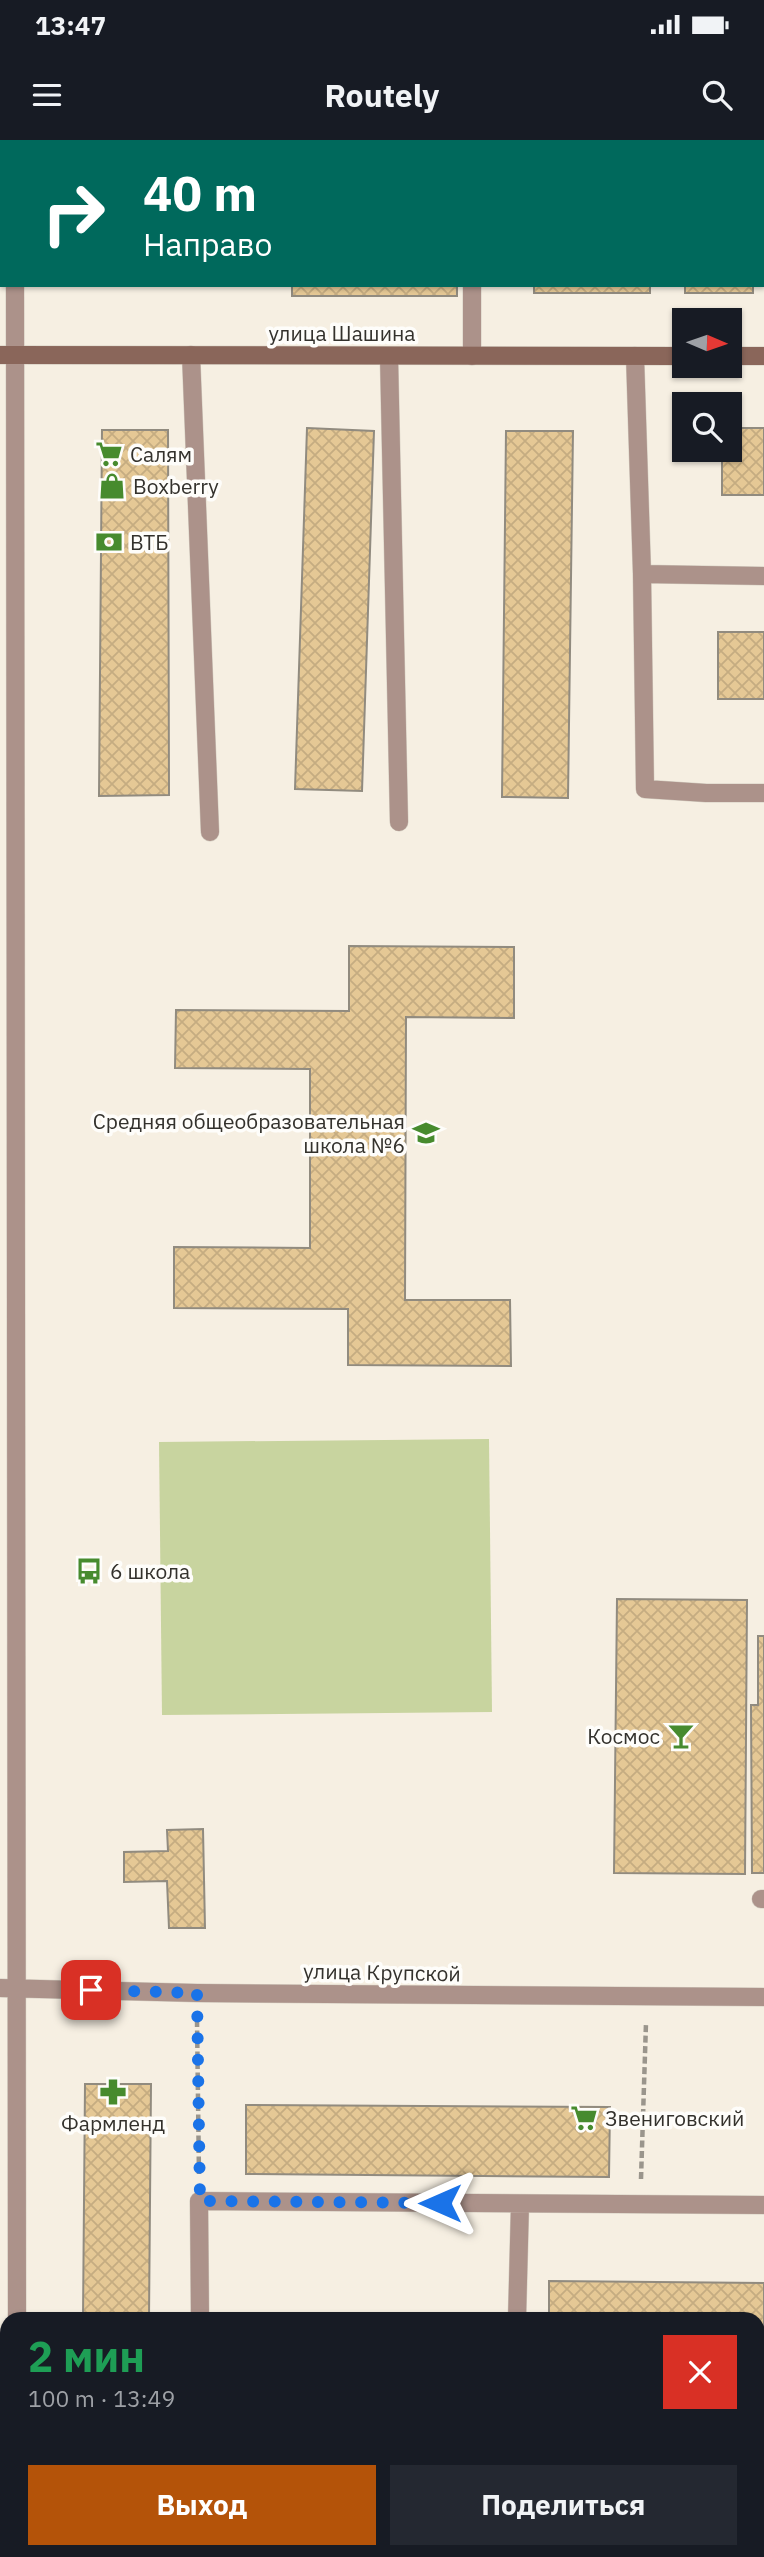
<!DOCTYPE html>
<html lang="ru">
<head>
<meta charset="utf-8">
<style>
	:root { --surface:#171b24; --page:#242831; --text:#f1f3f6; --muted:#9ea1a6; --accent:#b45309 }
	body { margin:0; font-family:"IBM Plex Sans",sans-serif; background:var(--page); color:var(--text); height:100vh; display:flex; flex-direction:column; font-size:26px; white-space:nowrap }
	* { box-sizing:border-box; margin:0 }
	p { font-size:23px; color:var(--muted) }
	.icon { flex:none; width:38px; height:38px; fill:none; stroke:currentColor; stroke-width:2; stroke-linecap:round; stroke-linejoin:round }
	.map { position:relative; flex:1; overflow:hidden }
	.details { position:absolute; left:0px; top:2172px; width:765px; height:247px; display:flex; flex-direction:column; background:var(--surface); border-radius:21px 21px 0 0; box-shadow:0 2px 5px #0004 }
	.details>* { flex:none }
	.banner { position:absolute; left:0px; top:0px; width:765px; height:147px; box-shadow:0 2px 5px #0004; background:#00695c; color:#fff; overflow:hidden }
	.needle { width:46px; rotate:92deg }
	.buttons { position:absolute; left:672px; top:168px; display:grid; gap:14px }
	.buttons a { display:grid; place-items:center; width:70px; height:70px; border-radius:0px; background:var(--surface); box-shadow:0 2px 5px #0004; font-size:35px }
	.pin { position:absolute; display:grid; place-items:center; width:60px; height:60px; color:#fff; margin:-30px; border-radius:14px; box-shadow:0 4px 10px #0006 }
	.me { position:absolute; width:77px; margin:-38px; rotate:270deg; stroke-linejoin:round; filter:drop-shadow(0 0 5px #0008) }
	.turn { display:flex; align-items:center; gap:24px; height:147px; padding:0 28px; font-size:32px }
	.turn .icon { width:91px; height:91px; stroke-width:2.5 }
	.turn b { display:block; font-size:49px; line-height:60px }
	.round { display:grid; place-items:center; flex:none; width:74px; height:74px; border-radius:0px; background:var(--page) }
	.head { display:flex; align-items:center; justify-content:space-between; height:119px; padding:0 28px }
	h1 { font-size:42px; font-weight:800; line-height:52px; color:#1e9e55 }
	.button { display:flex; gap:14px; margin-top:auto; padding:14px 28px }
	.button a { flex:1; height:80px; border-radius:0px; background:var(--accent); color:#fff; font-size:28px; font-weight:800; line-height:80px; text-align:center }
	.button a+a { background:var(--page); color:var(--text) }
	.status { display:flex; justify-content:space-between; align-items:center; height:49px; padding:0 35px; background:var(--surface); direction:ltr }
	.status svg { height:19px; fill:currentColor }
	header { display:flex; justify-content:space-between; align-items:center; height:91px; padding:0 28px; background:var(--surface); font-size:32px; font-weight:800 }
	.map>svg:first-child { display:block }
</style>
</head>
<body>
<div class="status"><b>13:47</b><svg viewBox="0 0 49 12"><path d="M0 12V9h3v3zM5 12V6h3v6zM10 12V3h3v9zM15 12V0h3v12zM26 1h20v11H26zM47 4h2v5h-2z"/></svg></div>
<header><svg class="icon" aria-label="menu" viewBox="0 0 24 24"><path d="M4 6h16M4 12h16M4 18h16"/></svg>Routely<svg class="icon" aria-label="search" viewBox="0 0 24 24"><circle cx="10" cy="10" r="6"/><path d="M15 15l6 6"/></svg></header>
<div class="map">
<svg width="764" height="2417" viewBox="0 0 764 2417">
	<defs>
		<pattern id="building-cross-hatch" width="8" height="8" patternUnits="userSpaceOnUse" patternTransform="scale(1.75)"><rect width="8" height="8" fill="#e5c895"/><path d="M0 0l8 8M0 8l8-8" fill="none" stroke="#c5ac81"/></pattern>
	</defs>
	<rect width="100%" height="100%" fill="#f6efe2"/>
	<path fill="#c8d49f" d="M489,1299L492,1572L162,1575L159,1302Z"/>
	<path fill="url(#building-cross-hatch)" stroke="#918b7f" stroke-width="2" d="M90,0H157V2H90Z
		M551,0H625V2H551Z
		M685,0H764V61L763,2Z
		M292,145H457V156H292Z
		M534,145H650V153H534Z
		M685,145H753V153H685Z
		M307,288L374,291L362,651L295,649Z
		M730,288H764V355H722V310H730Z
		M102,290H168L169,655L99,656Z
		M506,291H573L568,658L502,657Z
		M718,492H764V559H718Z
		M349,806L514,807V878L406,877L405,1160H510L511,1226L348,1225V1169L174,1168V1107L310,1108V929L175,928L176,870L349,871Z
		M617,1459L747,1460L745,1734L614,1733Z
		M758,1496H764V1733H752L751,1565H758Z
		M203,1689L205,1788H169L167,1741L124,1742V1712L168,1711L167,1690Z
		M85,1944H151L149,2179H83Z
		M246,1965L610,1967L609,2037L246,2034Z
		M549,2141L764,2143V2212H758V2179H549Z
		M116,2412H214L220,2417H121Z
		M482,2412H506L501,2417H489Z"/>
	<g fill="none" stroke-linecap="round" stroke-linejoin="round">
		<g stroke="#d3cdc1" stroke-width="19">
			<path id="service" d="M464,0V2
				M472,145V216
				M191,215L210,692
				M389,216L399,682
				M635,216L642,434L645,649L706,653H764
				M642,434L764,436
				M761,1759H764
				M200,2179L199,2061L764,2065
				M517,2179L520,2064
				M758,2236H764
				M283,2412L288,2417
				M582,2417L587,2412"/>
		</g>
		<g stroke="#d3cdc1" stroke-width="19">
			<path id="tertiary" d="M15,0V2
				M15,145L17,2179
				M0,1848L197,1853L764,1857
				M19,2412V2417"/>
		</g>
		<g stroke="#d3cdc1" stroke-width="19">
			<path id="secondary" d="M0,215L684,216
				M730,216H764"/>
		</g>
		<path stroke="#9a958c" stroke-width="4.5" stroke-dasharray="7 3.5" stroke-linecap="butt" d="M197,1880L199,2036
			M641,2039L646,1883"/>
		<use href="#service" stroke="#ac928a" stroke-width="18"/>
		<use href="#tertiary" stroke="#ac928a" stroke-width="18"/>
		<use href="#secondary" stroke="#8a665a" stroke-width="18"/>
	</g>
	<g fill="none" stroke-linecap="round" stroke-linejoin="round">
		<path stroke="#1a73e8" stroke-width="12" stroke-dasharray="0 21.6" d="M91,1850L197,1853L200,2061L440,2063"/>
	</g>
	<defs>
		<g id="supermarket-bare" transform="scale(2.1)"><path d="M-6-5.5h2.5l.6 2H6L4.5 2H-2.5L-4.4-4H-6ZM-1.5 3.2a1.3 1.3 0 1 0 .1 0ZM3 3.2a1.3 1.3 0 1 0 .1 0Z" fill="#478b2e" stroke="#fefdfa" stroke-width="2.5" paint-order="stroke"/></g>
		<g id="shop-bare" transform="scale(2.1)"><path d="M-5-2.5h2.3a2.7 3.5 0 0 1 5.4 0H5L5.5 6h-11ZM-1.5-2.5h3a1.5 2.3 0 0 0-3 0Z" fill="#478b2e" stroke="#fefdfa" stroke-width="2.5" paint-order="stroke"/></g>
		<g id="bank-bare" transform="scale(2.1)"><path d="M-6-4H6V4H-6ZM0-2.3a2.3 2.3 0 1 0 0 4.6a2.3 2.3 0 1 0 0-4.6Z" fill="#478b2e" stroke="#fefdfa" stroke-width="2.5" paint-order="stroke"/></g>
		<g id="school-bare" transform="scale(2.1)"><path d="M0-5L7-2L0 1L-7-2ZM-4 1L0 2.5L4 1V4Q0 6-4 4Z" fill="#478b2e" stroke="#fefdfa" stroke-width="2.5" paint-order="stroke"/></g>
		<g id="bus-bare" transform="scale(2.1)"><path d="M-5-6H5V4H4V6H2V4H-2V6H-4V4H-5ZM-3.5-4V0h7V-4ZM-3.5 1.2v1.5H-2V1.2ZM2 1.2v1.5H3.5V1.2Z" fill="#478b2e" stroke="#fefdfa" stroke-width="2.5" paint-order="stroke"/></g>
		<g id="bar-bare" transform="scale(2.1)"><path d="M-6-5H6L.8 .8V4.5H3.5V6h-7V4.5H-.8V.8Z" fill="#478b2e" stroke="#fefdfa" stroke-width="2.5" paint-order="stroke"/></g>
		<g id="pharmacy-bare" transform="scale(2.1)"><path d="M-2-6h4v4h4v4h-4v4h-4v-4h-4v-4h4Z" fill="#478b2e" stroke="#fefdfa" stroke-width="2.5" paint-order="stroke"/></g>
	</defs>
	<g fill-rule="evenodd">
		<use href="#supermarket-bare" x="109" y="314"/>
		<use href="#shop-bare" x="112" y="346"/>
		<use href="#bank-bare" x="109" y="402"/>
		<use href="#school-bare" x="426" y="993"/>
		<use href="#bus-bare" x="89" y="1431"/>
		<use href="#bar-bare" x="681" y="1596"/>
		<use href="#pharmacy-bare" x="113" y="1952"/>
		<use href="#supermarket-bare" x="584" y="1978"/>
	</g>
	<g text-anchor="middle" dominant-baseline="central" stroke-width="7" stroke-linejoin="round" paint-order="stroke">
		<g font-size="21" fill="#33312c" stroke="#fefdfa">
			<text x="342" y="193">улица Шашина</text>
			<text transform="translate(382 1832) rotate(1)">улица Крупской</text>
		</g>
		<g font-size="21" fill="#33312c" stroke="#fefdfa" text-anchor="start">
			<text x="130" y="314">Салям</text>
			<text x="133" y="346">Boxberry</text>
			<text x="130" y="402">ВТБ</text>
			<text x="405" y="981" text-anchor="end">Средняя общеобразовательная<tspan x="405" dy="24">школа №6</tspan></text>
			<text x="110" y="1431">6 школа</text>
			<text x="660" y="1596" text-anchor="end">Космос</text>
			<text x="605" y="1978">Звениговский</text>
			<text x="113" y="1983" text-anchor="middle">Фармленд</text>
		</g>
	</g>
</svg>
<div class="buttons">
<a><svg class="needle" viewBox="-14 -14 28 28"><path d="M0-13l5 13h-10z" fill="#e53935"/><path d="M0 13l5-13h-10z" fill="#9ea1a6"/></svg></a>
<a><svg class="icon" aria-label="search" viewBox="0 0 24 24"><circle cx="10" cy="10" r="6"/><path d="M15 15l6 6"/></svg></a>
</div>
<div class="pin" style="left:91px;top:1850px;background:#d93025"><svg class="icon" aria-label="arrive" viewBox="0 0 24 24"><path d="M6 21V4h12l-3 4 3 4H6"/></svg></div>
<svg class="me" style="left:440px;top:2063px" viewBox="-20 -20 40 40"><path d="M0-17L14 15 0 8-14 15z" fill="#1a73e8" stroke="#fff" stroke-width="4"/></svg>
<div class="banner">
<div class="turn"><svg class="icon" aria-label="right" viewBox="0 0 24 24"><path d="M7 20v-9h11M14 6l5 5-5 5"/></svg><div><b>40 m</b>Направо</div></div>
</div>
<section class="details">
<div class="head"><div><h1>2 мин</h1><p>100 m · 13:49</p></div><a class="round" style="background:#d93025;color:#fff"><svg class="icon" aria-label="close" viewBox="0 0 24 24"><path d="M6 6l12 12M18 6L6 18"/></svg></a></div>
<div class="button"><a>Выход</a><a>Поделиться</a></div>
</section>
</div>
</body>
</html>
